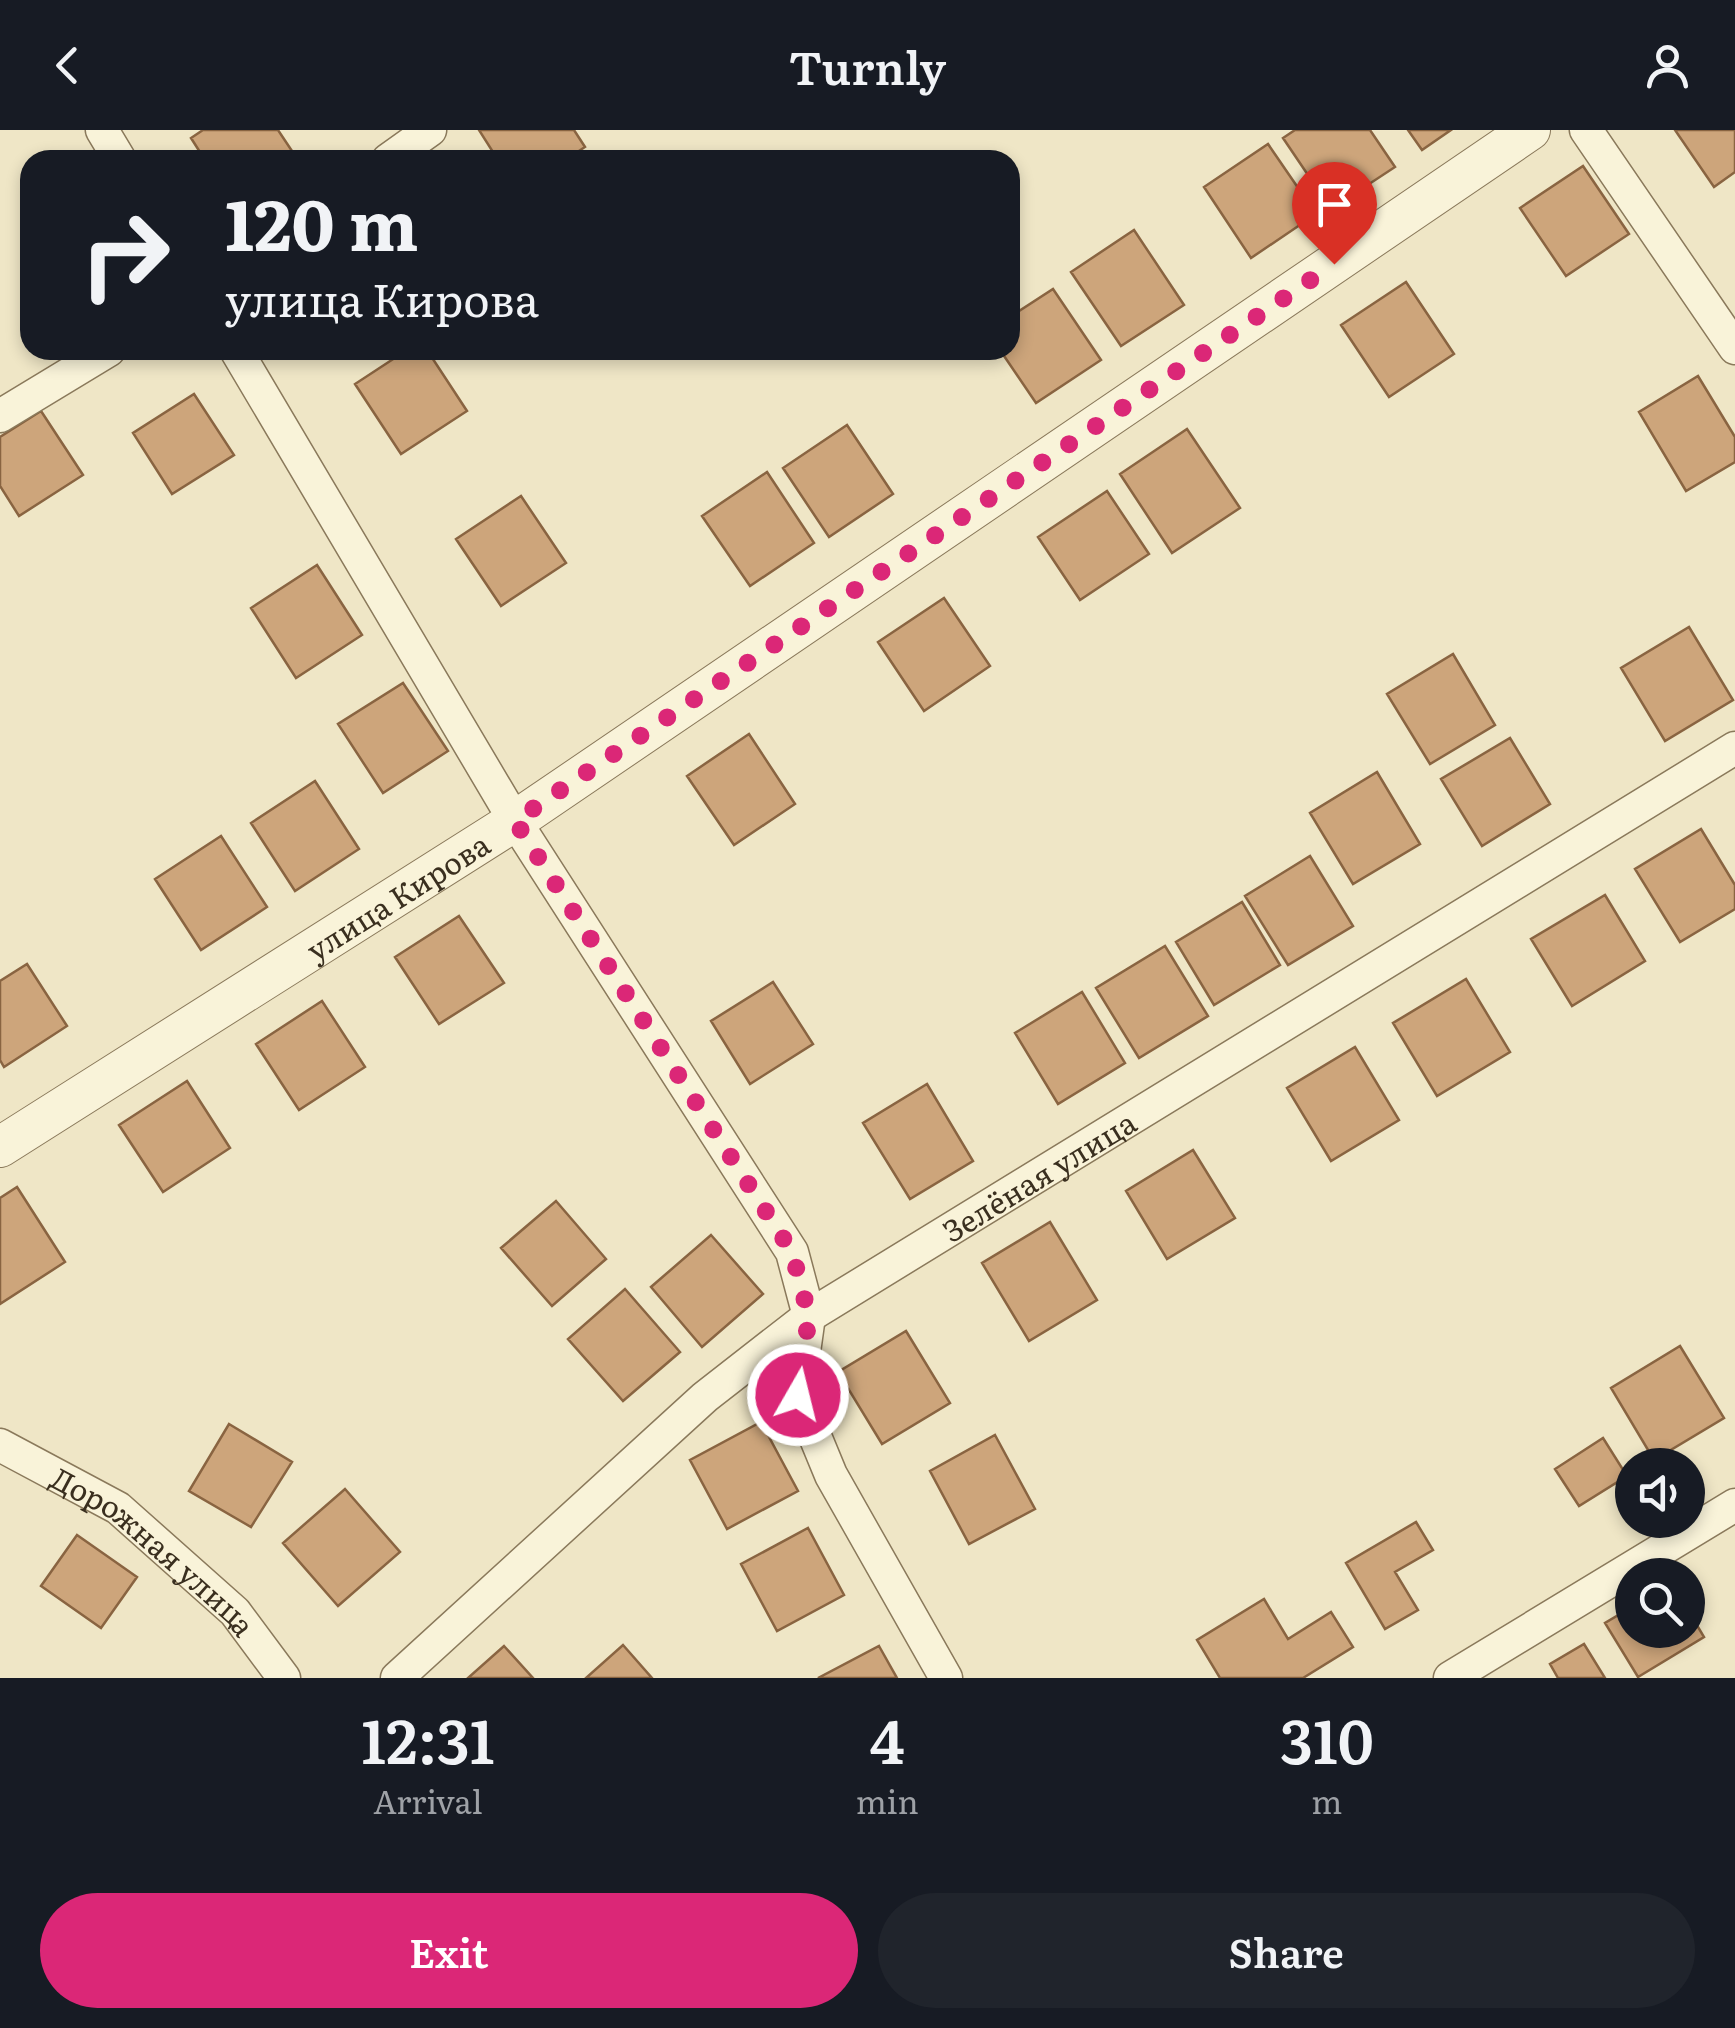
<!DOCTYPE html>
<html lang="en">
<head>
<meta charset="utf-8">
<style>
	:root { --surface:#171b24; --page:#20242c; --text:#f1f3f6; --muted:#9ea1a6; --accent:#db2777 }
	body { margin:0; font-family:Literata,serif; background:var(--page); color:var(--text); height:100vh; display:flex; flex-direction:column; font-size:38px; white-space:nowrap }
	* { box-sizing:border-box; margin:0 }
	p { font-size:32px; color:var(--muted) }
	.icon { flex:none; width:55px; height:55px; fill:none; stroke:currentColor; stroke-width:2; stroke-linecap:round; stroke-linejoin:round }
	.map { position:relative; height:1548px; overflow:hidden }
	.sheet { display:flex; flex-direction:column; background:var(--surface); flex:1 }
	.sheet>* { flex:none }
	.guide { position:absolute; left:20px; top:20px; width:1000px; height:210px; border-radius:30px; box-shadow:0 5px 15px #0003; background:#171b24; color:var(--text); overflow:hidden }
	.controls { position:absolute; left:1615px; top:1318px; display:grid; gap:20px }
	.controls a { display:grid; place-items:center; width:90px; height:90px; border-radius:50%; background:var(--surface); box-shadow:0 5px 15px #0003; font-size:50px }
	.pin { position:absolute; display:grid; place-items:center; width:85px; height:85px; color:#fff; margin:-102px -42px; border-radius:50% 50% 50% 0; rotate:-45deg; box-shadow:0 0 10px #0007 }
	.pin .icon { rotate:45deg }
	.me { position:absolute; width:110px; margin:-55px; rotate:8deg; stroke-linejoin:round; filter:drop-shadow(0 0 8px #0008) }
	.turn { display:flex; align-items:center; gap:35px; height:210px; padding:0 40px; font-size:45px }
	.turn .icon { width:130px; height:130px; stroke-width:2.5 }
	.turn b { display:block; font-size:70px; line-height:85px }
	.eta { display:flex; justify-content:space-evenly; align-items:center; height:170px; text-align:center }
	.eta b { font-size:60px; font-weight:600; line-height:70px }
	.button { display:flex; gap:20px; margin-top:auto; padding:20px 40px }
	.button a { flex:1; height:115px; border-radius:60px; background:var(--accent); color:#fff; font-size:40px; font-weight:600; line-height:115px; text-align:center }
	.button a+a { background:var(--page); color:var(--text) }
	header { display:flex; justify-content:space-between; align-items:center; height:130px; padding:0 40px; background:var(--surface); font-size:45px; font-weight:600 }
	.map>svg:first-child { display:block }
</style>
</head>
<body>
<header><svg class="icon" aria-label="back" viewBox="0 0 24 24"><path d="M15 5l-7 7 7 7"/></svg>Turnly<svg class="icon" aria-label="person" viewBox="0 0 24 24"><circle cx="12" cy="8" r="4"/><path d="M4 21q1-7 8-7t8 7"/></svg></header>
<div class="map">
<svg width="1735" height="1548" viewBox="0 0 1735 1548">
	<rect width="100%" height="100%" fill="#efe6c6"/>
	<path fill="#cda57b" stroke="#896441" stroke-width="2.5" d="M203,0H278L298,30H205L191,8Z
		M479,0H574L585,17L565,30H498Z
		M1295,0H1370L1395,37L1331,79L1283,8Z
		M1408,0H1451L1422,20Z
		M1675,0H1735V42L1714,57Z
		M1268,14L1316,84L1251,128L1204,57Z
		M1583,36L1629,104L1566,146L1520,78Z
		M1134,100L1184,175L1121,216L1071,142Z
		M1406,152L1454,224L1389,267L1341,195Z
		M1053,159L1101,230L1036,273L1000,220H1010V187Z
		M407,220H427L467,281L401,324L355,254Z
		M1698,246L1735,307V332L1686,361L1639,282Z
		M194,264L234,325L172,364L133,303Z
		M41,281L83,345L19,386L0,356V307Z
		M847,295L893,364L829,407L783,338Z
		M1187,299L1240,378L1172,423L1120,344Z
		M767,342L814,413L750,456L702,386Z
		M1107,361L1149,424L1080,470L1038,407Z
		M521,366L566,433L501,476L456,409Z
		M317,435L362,505L296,548L251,478Z
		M944,468L990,536L924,581L878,512Z
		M1689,497L1733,570L1665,611L1621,538Z
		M1453,524L1495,595L1430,634L1387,564Z
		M403,553L448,621L383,663L338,594Z
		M749,604L795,674L734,715L687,646Z
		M1510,608L1550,674L1482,716L1441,649Z
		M1377,642L1420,714L1353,754L1310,683Z
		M315,651L359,719L295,761L251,693Z
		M1701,699L1735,755V779L1680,812L1635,739Z
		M221,706L267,777L201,820L155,749Z
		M1310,726L1353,796L1288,835L1245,766Z
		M1605,765L1645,831L1572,876L1531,809Z
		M1242,772L1280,835L1214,875L1176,812Z
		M459,786L504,853L439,894L395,827Z
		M1165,816L1208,886L1139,928L1096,858Z
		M27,834L67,896L4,937L0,930V851Z
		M1466,849L1510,922L1437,966L1393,893Z
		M773,852L813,914L750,954L711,891Z
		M1082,862L1125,933L1058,974L1015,903Z
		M322,871L365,937L299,980L256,914Z
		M1355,917L1399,990L1331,1031L1287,958Z
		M187,951L230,1018L163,1062L119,995Z
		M927,954L973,1031L910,1069L863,993Z
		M1193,1020L1235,1088L1167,1129L1126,1061Z
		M17,1057L65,1132L0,1174V1068Z
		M556,1071L606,1129L552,1176L501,1118Z
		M1050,1092L1097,1170L1029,1211L982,1133Z
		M711,1105L763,1164L702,1217L651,1157Z
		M625,1159L680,1222L623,1271L568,1209Z
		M906,1201L950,1273L882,1314L838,1242Z
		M1680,1216L1724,1288L1654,1330L1611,1258Z
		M761,1292L798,1361L727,1399L690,1330Z
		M229,1294L292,1332L251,1397L189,1361Z
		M995,1305L1035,1379L969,1414L930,1341Z
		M1603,1308L1627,1346L1579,1376L1555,1339Z
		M345,1359L400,1422L338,1476L283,1413Z
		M1416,1392L1433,1420L1395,1442L1418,1480L1385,1499L1346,1433Z
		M808,1398L844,1465L777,1501L741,1434Z
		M77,1405L137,1447L101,1498L41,1456Z
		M1264,1469L1288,1509L1331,1482L1353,1517L1303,1548H1220L1197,1510Z
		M1632,1477V1500H1688V1480L1704,1507L1638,1547L1605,1493Z
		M1584,1514L1605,1548H1558L1550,1534Z
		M623,1515L652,1548H586Z
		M504,1516L533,1548H468Z
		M879,1516L897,1548H818Z"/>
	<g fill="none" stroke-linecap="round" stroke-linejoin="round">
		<g stroke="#8a795b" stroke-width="35">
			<g id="minor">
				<path d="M102,0L120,30"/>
				<path d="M1586,0L1735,218"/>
				<path d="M388,30L430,0"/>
				<path d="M236,220L515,691L792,1122L809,1186L798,1265L831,1345L946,1548"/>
				<path d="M0,286L109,220"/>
				<path id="s1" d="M0,1315L118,1378L235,1482L284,1548"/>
				<path id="s2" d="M397,1548L705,1267L809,1186L1735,618"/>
				<path d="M1450,1548L1735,1375"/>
			</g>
		</g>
		<g stroke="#8a795b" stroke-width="42">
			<g id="tertiary">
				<path id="s3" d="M0,1017L515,691L1530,0"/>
			</g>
		</g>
		<use href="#minor" stroke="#f9f3d9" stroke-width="32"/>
		<use href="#tertiary" stroke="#f9f3d9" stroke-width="40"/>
	</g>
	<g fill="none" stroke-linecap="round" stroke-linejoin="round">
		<path stroke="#db2777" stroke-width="18" stroke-dasharray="0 32.4" d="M798,1265L809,1186L792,1122L515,691L1334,134"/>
	</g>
	<g text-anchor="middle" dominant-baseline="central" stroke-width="8" stroke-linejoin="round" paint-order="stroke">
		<g font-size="30" fill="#3a2f1f" stroke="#f6f0d5">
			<text stroke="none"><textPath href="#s3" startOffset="470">улица Кирова</textPath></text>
			<text stroke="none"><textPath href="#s2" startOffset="818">Зелёная улица</textPath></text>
			<text stroke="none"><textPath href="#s1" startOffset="188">Дорожная улица</textPath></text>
		</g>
	</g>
</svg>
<div class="controls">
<a><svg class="icon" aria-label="sound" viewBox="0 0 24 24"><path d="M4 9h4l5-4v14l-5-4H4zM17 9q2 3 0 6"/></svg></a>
<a><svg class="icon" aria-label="search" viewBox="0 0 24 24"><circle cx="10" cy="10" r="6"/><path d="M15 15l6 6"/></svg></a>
</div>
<div class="pin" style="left:1334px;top:134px;background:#d93025"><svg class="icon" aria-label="arrive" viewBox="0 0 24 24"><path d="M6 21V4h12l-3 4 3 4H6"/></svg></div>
<svg class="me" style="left:798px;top:1265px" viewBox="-20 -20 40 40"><circle r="17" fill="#db2777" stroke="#fff" stroke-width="3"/><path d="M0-11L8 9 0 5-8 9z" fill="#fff"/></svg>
<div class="guide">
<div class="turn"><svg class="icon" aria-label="right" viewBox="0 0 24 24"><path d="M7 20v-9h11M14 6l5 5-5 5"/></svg><div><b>120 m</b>улица Кирова</div></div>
</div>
</div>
<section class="sheet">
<div class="eta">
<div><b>12:31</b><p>Arrival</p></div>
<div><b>4</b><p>min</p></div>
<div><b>310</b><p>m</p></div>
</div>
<div class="button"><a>Exit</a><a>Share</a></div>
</section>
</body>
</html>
